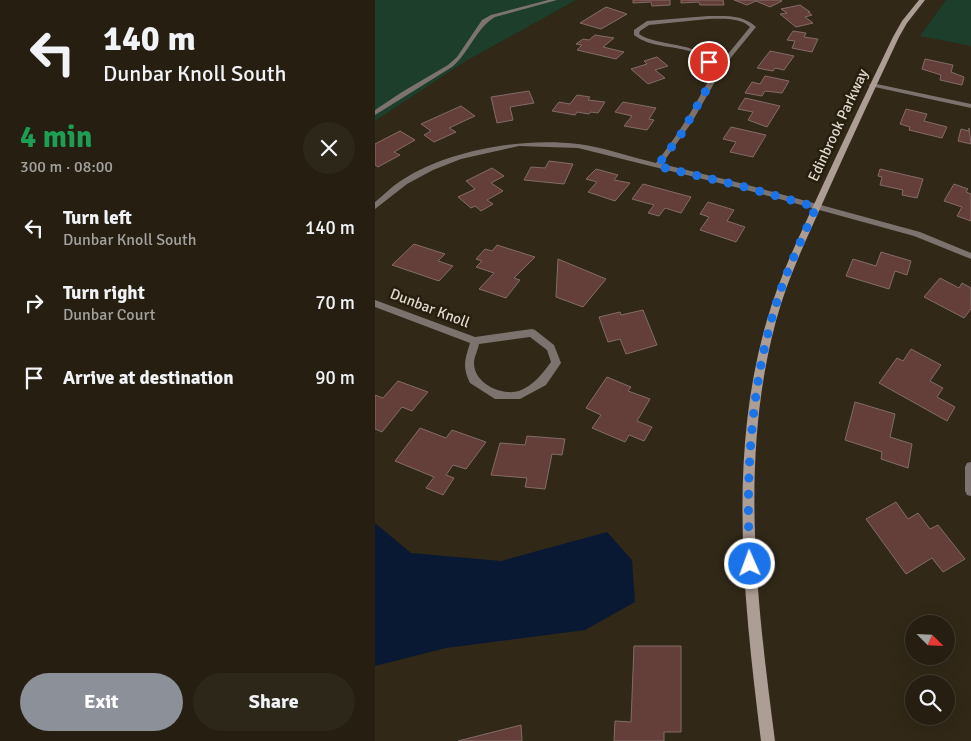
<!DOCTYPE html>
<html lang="en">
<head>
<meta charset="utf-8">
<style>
	:root { --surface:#251e11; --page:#2d271a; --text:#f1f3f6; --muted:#a3a29f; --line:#423c31; --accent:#8c9099 }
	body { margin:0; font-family:Signika,sans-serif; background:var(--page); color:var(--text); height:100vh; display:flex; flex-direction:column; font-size:19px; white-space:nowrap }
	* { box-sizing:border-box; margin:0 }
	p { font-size:16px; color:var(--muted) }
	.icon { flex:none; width:28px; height:28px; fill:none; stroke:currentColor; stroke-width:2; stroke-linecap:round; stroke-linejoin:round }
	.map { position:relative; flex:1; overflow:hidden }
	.details { display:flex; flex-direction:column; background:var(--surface); width:375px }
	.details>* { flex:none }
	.top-card { background:#251e11; color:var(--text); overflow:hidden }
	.needle { width:32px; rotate:114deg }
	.buttons { position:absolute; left:530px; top:615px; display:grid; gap:10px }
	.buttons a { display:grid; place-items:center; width:50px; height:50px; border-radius:50%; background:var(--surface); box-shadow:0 5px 20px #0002,0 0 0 1px var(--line); font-size:25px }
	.pin { position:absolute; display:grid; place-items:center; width:42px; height:42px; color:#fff; margin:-21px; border:2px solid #fff; border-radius:50%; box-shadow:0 1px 5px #0007 }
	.me { position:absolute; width:55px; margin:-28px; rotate:358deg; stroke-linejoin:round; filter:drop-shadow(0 0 4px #0008) }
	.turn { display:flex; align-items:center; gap:18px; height:105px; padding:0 20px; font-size:22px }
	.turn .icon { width:65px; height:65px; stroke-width:2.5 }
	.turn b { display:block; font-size:35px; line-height:42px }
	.round { display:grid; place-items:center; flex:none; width:52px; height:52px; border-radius:26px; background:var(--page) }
	.head { display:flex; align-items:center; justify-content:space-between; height:85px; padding:0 20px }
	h1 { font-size:30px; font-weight:800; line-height:38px; color:#1e9e55 }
	.action { display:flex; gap:10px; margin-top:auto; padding:10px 20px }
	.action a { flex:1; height:58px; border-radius:30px; background:var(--accent); color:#fff; font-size:20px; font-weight:800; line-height:58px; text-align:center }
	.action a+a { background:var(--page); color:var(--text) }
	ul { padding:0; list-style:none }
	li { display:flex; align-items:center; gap:15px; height:75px; padding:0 20px }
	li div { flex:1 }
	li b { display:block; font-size:19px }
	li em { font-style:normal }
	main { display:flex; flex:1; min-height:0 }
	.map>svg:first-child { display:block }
</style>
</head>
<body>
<main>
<section class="details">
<div class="top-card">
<div class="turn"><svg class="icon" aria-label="left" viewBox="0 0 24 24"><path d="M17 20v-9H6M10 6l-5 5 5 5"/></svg><div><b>140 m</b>Dunbar Knoll South</div></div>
</div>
<div class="head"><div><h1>4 min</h1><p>300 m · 08:00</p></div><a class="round"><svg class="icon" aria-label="close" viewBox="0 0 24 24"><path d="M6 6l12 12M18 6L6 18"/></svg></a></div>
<ul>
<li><svg class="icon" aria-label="left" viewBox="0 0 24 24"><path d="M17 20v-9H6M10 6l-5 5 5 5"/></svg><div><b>Turn left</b><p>Dunbar Knoll South</p></div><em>140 m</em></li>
<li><svg class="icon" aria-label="right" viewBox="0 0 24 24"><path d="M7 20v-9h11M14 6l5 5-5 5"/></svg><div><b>Turn right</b><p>Dunbar Court</p></div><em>70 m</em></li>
<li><svg class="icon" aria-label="arrive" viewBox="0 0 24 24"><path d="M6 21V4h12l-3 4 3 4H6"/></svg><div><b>Arrive at destination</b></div><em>90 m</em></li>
</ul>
<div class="action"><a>Exit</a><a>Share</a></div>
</section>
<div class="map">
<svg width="596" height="741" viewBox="0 0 596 741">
	<rect width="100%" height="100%" fill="#312817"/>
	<path fill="#1c3e2b" d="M0,0H201L89,62L0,121Z
		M571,0H596V46L545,36Z"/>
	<path fill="#0a1933" d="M0,523L36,553L126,561L232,532L257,560L260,602L210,630L71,648L0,666Z"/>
	<path fill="#643e39" stroke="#836c68" d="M258,0H295V5L277,6L276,2L258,3Z
		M306,0H348L349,5H325L324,2L306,3Z
		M359,0H405L407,1L395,7L381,1L372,5Z
		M425,5L435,12H433L437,15L430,17L438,23L421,27L405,14L412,13L406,9Z
		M231,7L252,14L226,29L205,23Z
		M418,31L431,33L429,37L443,39L437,52L417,48L420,41L412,40Z
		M220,35L239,38L228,47L249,52L241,59L202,50L207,45L201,44L208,39L214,40Z
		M395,51L419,56L409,70L400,68L398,71L382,68Z
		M282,57L293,66L280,70L290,78L273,84L256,69L272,64L269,61Z
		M550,59L578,65L576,72L589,77L587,85L565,80L566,75L547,69Z
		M390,76L414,81L407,93L390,91L387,96L370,93L377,82L385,84Z
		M154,91L159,103L135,107L138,120L122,123L116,97Z
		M202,95L215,97L213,100L230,102L223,113L216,112L214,114L202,112L200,115L177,111L184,102L195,104Z
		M370,98L405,106L392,127L373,120L378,112L363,109Z
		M248,102L281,108L274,119L279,120L272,130L249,126L257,116L240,112Z
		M86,106L100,116L74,128L81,132L59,142L49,135L56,131L46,124Z
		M531,109L552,114L549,121L572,127L567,138L534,130L535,127L525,124Z
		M356,127L391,135L378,157L355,152L361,142L348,139Z
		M594,128L596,144L583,141L586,129L594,131Z
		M25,131L40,140L19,152L25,155L3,167L0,165V144Z
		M174,161L198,164L189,184L149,180L156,167L170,168Z
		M117,168L129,176L116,183L128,191L112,200L118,204L106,211L100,206L96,208L83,197L100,189L91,181Z
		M221,169L243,175L239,180L255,183L240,201L213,192L222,182L211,179Z
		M505,169L548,179L542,198L527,195L528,190L505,185L507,177L503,176Z
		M268,184L316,197L306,213L290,208L284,216L273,213L279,205L257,199Z
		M579,184L593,189L591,192L596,194V221L582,216L587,207L569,201Z
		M333,202L359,210L352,221L370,227L361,242L325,230L334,217L325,214Z
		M39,244L70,254L63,261L78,266L64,281L17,265Z
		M122,245L160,257L139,278L145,280L131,298L104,289L119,273L101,267L107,261L101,259L110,249L117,251Z
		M506,252L536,261L532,275L520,271L514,289L471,276L478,259L501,266Z
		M183,259L231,279L208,307L181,297Z
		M565,278L584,288L587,283L596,288V309L589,318L549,297Z
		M268,310L282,345L251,354L245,339L233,342L224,317L245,312L246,315Z
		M536,349L566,365L555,381L568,388L562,397L580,407L572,421L504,383L522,358L528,361Z
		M232,377L256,387L253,391L275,399L262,421L277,427L269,441L254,435L250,442L217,428L226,415L211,408Z
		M23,381L53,392L37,411L27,407L7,432L0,429V395L8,398Z
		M480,402L520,414L515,437L537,444L533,468L506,459L507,452L470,440Z
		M45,428L71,438L77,430L111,442L91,469L78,465L71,475L79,478L68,495L51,488L59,477L20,461Z
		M152,436L190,439L187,455L177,454L170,489L150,487L152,478L116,475L125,443L150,445Z
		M521,502L533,519L543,513L555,529L563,525L590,559L568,572L557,558L531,574L491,519Z
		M259,646H306V732H289V741H239L240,721L256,722Z
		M146,725L147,741H83Z"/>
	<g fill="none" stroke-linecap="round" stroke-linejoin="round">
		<path fill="#7c736e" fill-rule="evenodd" d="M173,0H182L120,17C101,28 94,53 77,67L0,115V110L27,92L73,65L82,57L107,20L116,15Z"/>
		<path fill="#7c736e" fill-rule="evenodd" d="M333,16C350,16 368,14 381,27L349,66L317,122L287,164L369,184L545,232L596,253V259L539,236L364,188L203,148L144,146L86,159L58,170L32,184L0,209V202C9,195 17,186 27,180C73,150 148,137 203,144C229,147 255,157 281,163C298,141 314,117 327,92C329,88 333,83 334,79C336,66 329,57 317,52C297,45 276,48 259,35V30L272,21ZM333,19C347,19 364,17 375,27L340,70C335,41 284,48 264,34L265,31L274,25Z
			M497,83L596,104V108L495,86L494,85Z
			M0,300L100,337L157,329L160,330L179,345L186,363L171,385L145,399H120L95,383C87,366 90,360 95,343L0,307ZM155,337L172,350L176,362C167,374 158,386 144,391C127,396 99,384 99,363C99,357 103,350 104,344Z
			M596,462V496L592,495L590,491V467L592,463Z"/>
		<path fill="#ac9d95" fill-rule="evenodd" d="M544,0H550L532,23L524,37C500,88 476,140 453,191C434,234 413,276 401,321C364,458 382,603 400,741H386C369,603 352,456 392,320C405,274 427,231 447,187C470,137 494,87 518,37L527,21Z"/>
	</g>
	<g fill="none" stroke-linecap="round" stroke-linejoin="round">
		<path stroke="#1a73e8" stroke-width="9" stroke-dasharray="0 16.2" d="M334,62L338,72L337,80L305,136L282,166L366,186L441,207C429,235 415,263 405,292C376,377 370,474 375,564"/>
	</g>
	<g text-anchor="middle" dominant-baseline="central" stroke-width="5" stroke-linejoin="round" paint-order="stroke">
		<g font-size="15" fill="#dfd9cf" stroke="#271e0e">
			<text transform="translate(463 125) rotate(-65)">Edinbrook Parkway</text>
			<text transform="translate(55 308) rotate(21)">Dunbar Knoll</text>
		</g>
	</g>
</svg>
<div class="buttons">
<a><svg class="needle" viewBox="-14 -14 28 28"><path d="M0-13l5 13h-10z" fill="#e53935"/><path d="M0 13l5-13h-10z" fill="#a3a29f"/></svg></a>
<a><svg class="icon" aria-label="search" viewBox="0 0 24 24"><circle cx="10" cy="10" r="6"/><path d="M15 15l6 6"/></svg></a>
</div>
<div class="pin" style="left:334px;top:62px;background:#d93025"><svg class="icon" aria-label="arrive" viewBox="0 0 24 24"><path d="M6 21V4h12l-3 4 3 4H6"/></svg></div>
<svg class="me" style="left:375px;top:564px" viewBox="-20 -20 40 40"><circle r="17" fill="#1a73e8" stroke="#fff" stroke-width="3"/><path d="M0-11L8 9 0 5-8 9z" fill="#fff"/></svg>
</div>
</main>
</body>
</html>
